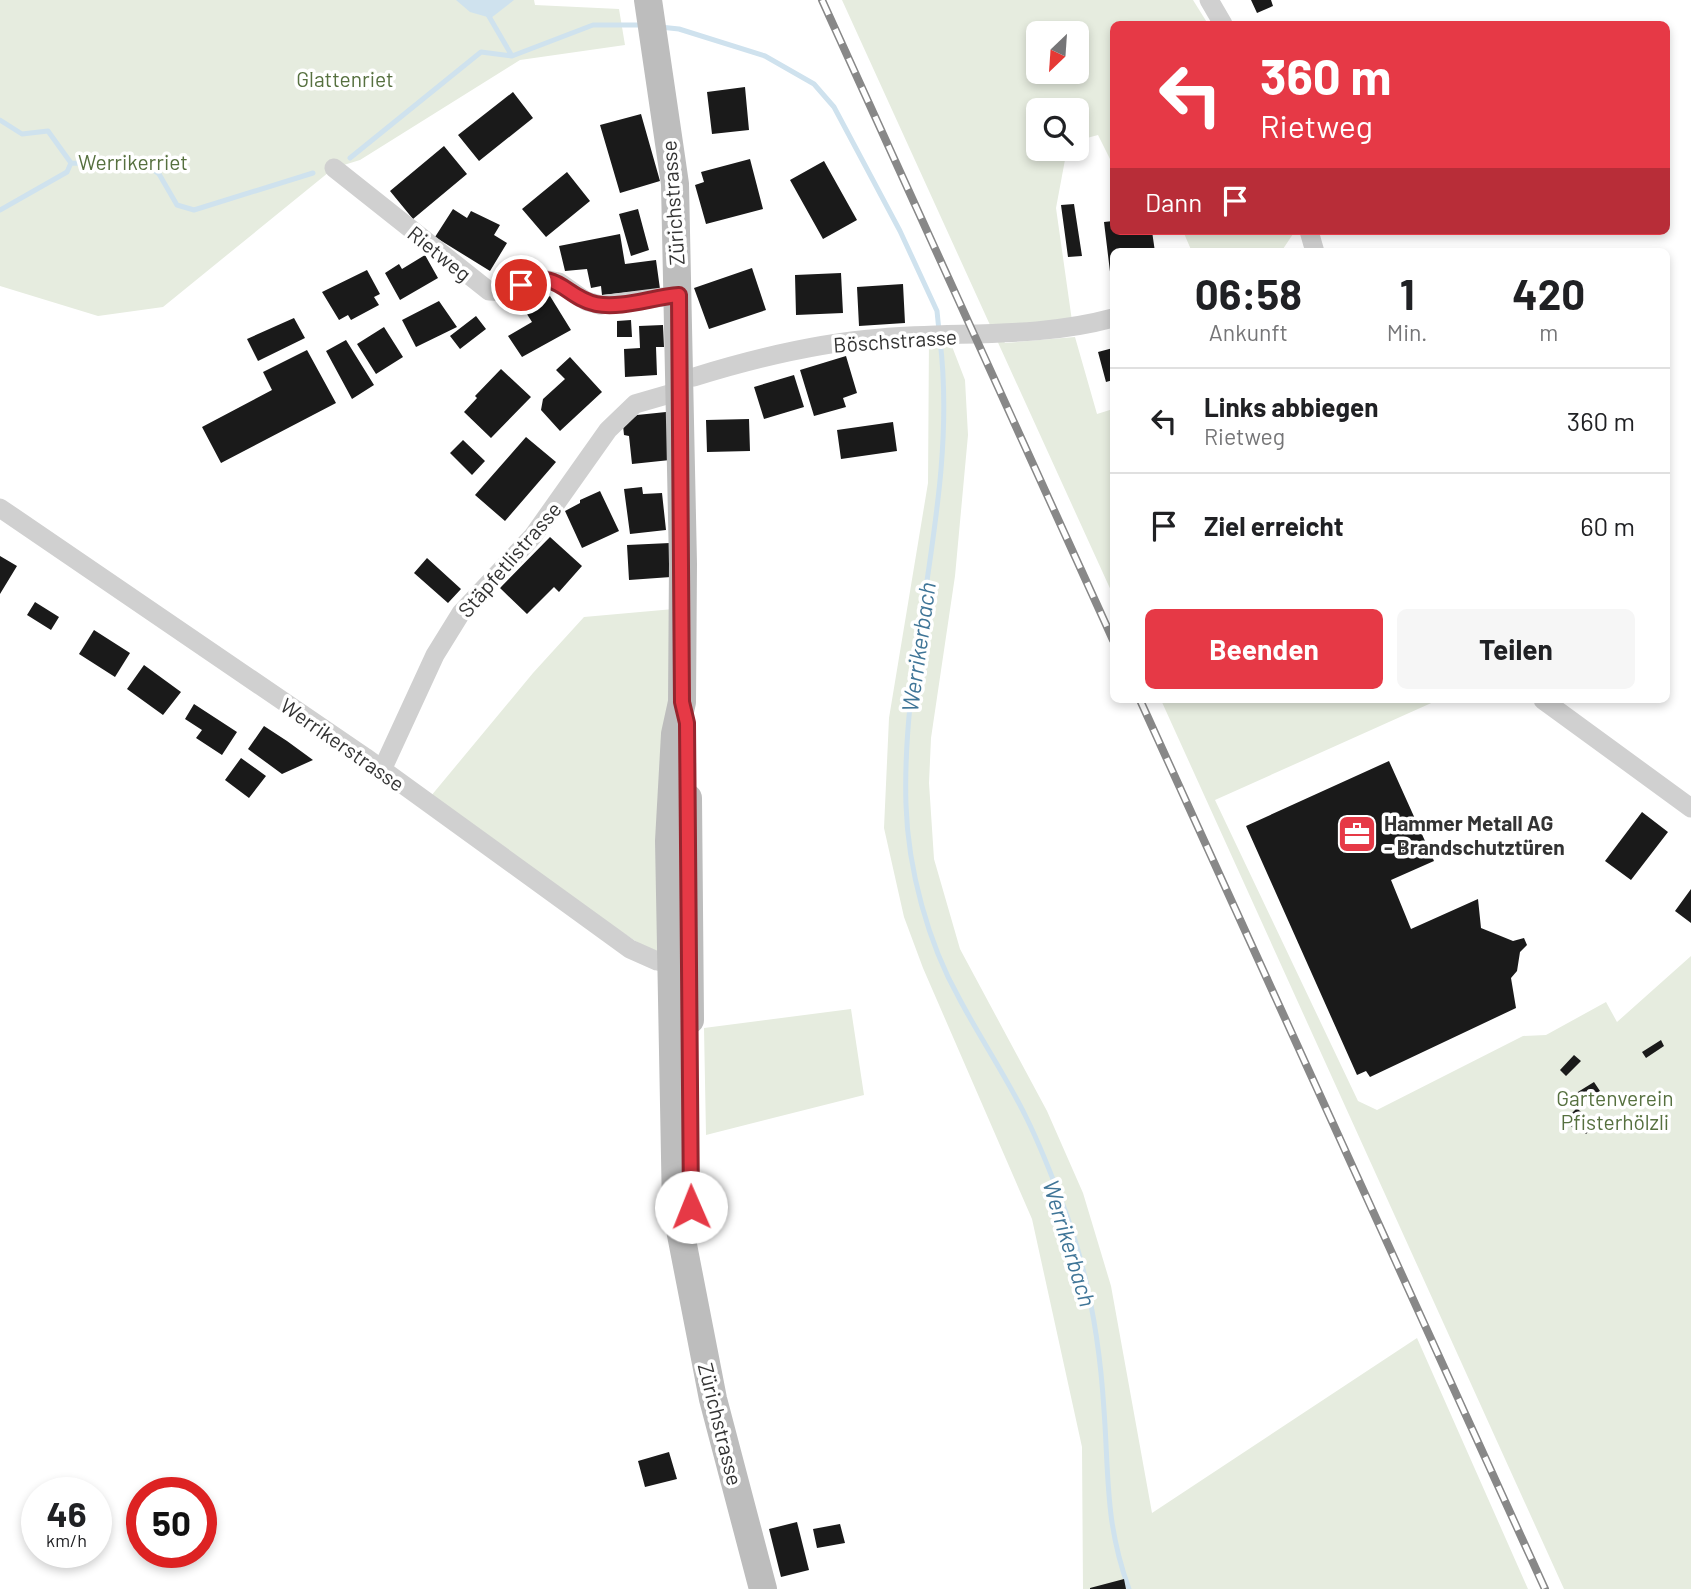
<!DOCTYPE html>
<html lang="de">
<head>
<meta charset="utf-8">
<style>
	:root { --surface:#fff; --page:#f6f6f6; --text:#202124; --muted:#757577; --line:#e0e0e0; --accent:#e63946 }
	body { margin:0; font-family:Barlow,sans-serif; background:var(--page); color:var(--text); height:100vh; display:flex; flex-direction:column; font-size:26px; white-space:nowrap }
	* { box-sizing:border-box; margin:0 }
	p { font-size:23px; color:var(--muted) }
	.icon { flex:none; width:38px; height:38px; fill:none; stroke:currentColor; stroke-width:2; stroke-linecap:round; stroke-linejoin:round }
	.map { position:relative; flex:1; overflow:hidden }
	.drawer { position:absolute; left:1110px; top:248px; width:560px; height:455px; display:flex; flex-direction:column; background:var(--surface); border-radius:10px; box-shadow:0 4px 10px #0003 }
	.drawer>* { flex:none }
	.hud { position:absolute; left:1110px; top:21px; width:560px; height:214px; border-radius:10px; box-shadow:0 4px 10px #0003; background:#e63946; color:#fff; overflow:hidden }
	.needle { width:46px; rotate:205deg }
	.controls { position:absolute; left:1026px; top:21px; display:grid; gap:14px }
	.controls a { display:grid; place-items:center; width:63px; height:63px; border-radius:10px; background:var(--surface); box-shadow:0 4px 10px #0003; font-size:35px }
	.speed { position:absolute; left:21px; top:1477px; display:flex; gap:14px; font-size:35px; font-weight:700; text-align:center }
	.speed>* { display:grid; place-content:center; width:91px; height:91px; border-radius:50%; background:var(--surface); box-shadow:0 4px 10px #0003; line-height:1 }
	.speed small { font-size:18px; font-weight:400 }
	.speed .limit { border:10px solid #d22; background:#fff; color:#111 }
	.pin { position:absolute; display:grid; place-items:center; width:60px; height:60px; color:#fff; margin:-30px; border:4px solid #fff; border-radius:50%; box-shadow:0 2px 7px #0007 }
	.me { position:absolute; width:77px; margin:-38px; rotate:359deg; stroke-linejoin:round; filter:drop-shadow(0 0 5px #0008) }
	.turn { display:flex; align-items:center; gap:24px; height:147px; padding:0 35px; font-size:32px }
	.turn .icon { width:91px; height:91px; stroke-width:2.5 }
	.turn b { display:block; font-size:49px; line-height:60px }
	.then { display:flex; align-items:center; height:66px; padding:0 35px; background:#0003; gap:14px; font-size:26px }
	.eta { display:flex; justify-content:space-evenly; align-items:center; height:119px; text-align:center }
	.eta b { font-size:42px; font-weight:700; line-height:49px }
	.cta { display:flex; gap:14px; margin-top:auto; padding:14px 35px }
	.cta a { flex:1; height:80px; border-radius:10px; background:var(--accent); color:#fff; font-size:28px; font-weight:700; line-height:80px; text-align:center }
	.cta a+a { background:var(--page); color:var(--text) }
	ul { padding:0; list-style:none }
	li { display:flex; align-items:center; gap:21px; height:105px; padding:0 35px; border-top:2px solid var(--line) }
	li div { flex:1 }
	li b { display:block; font-size:26px }
	li em { font-style:normal }
	.map>svg:first-child { display:block }
</style>
</head>
<body>
<div class="map">
<svg width="1691" height="1589" viewBox="0 0 1691 1589">
	<rect width="100%" height="100%" fill="#fff"/>
	<path fill="#e6ecdf" fill-rule="evenodd" d="M0,0H534L535,5L619,9L625,45L520,60L360,160L334,168L163,307L98,316L0,286Z
		M842,0H1193L1208,24H1113V165L1098,135L1076,141V110H1038V149H1067L1056,208L1072,321L1000,335L1005,343L1075,337L1097,414L1113,409V595ZM1038,33H1076V72H1038Z
		M1183,231H1295L1281,252H1192Z
		M929,336H948L965,380L968,435L955,576L931,738L929,783L934,859L960,949L1047,1111L1083,1193L1111,1286L1152,1513L1417,1338L1528,1589H1083L1082,1447L1032,1219L923,968L904,917L884,828L889,718L928,483Z
		M685,608L670,964L426,802L533,673L584,617Z
		M1161,700H1438L1215,800L1358,1101L1377,1110L1523,1036L1546,1035L1606,1002L1617,1022L1691,956V1589H1564Z
		M851,1009L864,1095L706,1135L704,1028Z"/>
	<path fill="#cfe2ee" d="M456,0H514L491,18L470,12Z"/>
	<g fill="none" stroke-linecap="round" stroke-linejoin="round">
		<path stroke="#cfe2ee" stroke-width="5" d="M487,13L512,56
			M660,27L679,29L765,56L814,84L834,107L900,231L937,311L939,331
			M0,120L22,134L48,131L71,163L146,164L159,174L177,205L194,210L313,173
			M350,158L481,52L512,56L593,25H643
			M0,210L67,172L71,163
			M940,340C959,496 901,649 906,805C908,869 928,943 959,998C980,1038 1006,1076 1026,1117C1041,1147 1054,1181 1066,1213C1088,1274 1100,1345 1104,1410C1109,1478 1105,1523 1129,1589"/>
	</g>
	<path fill="#1a1a1a" d="M1251,0H1271L1273,6L1257,13Z
		M745,87L749,130L712,134L707,92Z
		M513,92L533,118L479,161L458,135Z
		M641,114L660,181L620,193L600,125Z
		M444,146L467,174L413,219L390,191Z
		M750,159L763,209L706,224L695,185L704,182L701,172Z
		M824,161L857,220L823,239L790,180Z
		M567,172L590,201L546,237L522,209Z
		M1074,204L1082,256L1068,257L1061,205Z
		M453,209L467,218L471,211L500,225L494,235L507,243L490,271L435,237Z
		M638,209L649,250L631,256L619,214Z
		M1113,221V231H1152L1155,252H1113L1111,280L1104,222Z
		M620,234L625,264L656,260L660,289L602,295L601,286L591,288L587,269L565,271L559,246Z
		M425,255L438,278L400,300L385,273L399,264L402,269Z
		M752,268L766,310L709,329L694,288Z
		M367,270L380,294L374,297L379,305L351,320L348,315L339,320L322,292Z
		M841,273L843,313L796,315L795,275Z
		M903,284L905,323L859,326L857,287Z
		M550,296L571,330L522,357L508,336L532,322L525,311Z
		M439,301L457,327L416,347L402,320Z
		M476,316L486,329L460,349L450,336Z
		M294,318L305,338L258,361L247,339Z
		M631,320L632,337H617V321Z
		M663,325L664,347H656L657,375L625,377L624,349L640,348L639,326Z
		M384,327L403,357L376,374L357,344Z
		M346,340L374,385L352,399L326,351Z
		M1113,348V380L1106,382L1098,352Z
		M307,350L336,403L221,463L202,427L272,390L263,372Z
		M846,356L857,393L843,398L846,407L814,416L800,370Z
		M570,357L602,392L560,431L541,410L543,399L565,379L556,370Z
		M501,369L531,397L491,438L464,412L477,398L475,396Z
		M794,375L804,407L764,419L754,387Z
		M666,412L670,460L632,464L629,436L624,435L623,425L637,415Z
		M749,419L750,451L707,452L706,420Z
		M893,422L897,451L841,459L837,430Z
		M526,437L556,462L505,521L475,495Z
		M463,440L485,461L472,475L450,453Z
		M642,487L643,494L662,493L666,530L630,534L624,489Z
		M600,491L619,531L582,548L565,511L580,503V500Z
		M550,537L582,566L559,592L554,587L527,614L500,588Z
		M670,543L671,577L629,580L627,545Z
		M0,556L17,566L0,594Z
		M427,558L461,589L448,603L414,573Z
		M35,602L59,617L51,630L27,615Z
		M94,630L130,653L115,677L79,654Z
		M144,665L181,692L163,715L127,689Z
		M194,704L237,732L222,755L196,738L202,730L185,719Z
		M264,726L287,741L313,760L282,774L248,749Z
		M241,758L266,776L249,798L225,780Z
		M1389,761L1434,861L1391,880L1411,929L1478,899L1481,928L1513,941L1524,938L1527,945L1520,952L1517,971L1511,978L1516,1008L1370,1077L1366,1071L1357,1075L1246,826Z
		M1642,812L1668,832L1631,880L1605,861Z
		M1691,889V923L1675,911Z
		M1661,1040L1664,1046L1646,1058L1642,1052Z
		M1574,1055L1581,1061L1566,1076L1560,1070Z
		M1594,1082L1600,1091L1579,1104L1573,1095Z
		M1577,1108L1588,1119L1585,1122L1591,1129L1586,1134L1580,1128L1576,1131L1565,1120Z
		M669,1452L677,1479L645,1487L638,1461Z
		M797,1522L809,1570L781,1577L769,1529Z
		M840,1524L845,1543L817,1548L813,1529Z
		M1124,1579L1126,1589H1090V1588Z"/>
	<g fill="none" stroke-linecap="round" stroke-linejoin="round">
		<path stroke="#d0d0d0" stroke-width="19" d="M1209,0L1223,24
			M334,168L489,291L505,292L537,278L559,282L586,301L600,305L679,295
			M1309,231L1315,252
			M680,378L694,377C755,358 817,343 881,338C959,331 1036,339 1113,318
			M0,508L365,757L630,949L657,961L683,966
			M1543,700L1691,808
			M382,770L435,655L461,613L533,536L608,430L635,404L680,391"/>
		<path stroke="#bdbdbd" stroke-width="28" d="M648,0L675,184L683,564L682,702L675,734L669,841L676,1209L713,1399L763,1589
			M688,798L690,1020"/>
		<g stroke="#888" stroke-width="8">
			<path id="rail" d="M822,0L1113,640
				M1140,700L1545,1589"/>
		</g>
		<use href="#rail" stroke="#fff" stroke-width="5" stroke-dasharray="16" stroke-linecap="butt"/>
	</g>
	<g fill="none" stroke-linecap="round" stroke-linejoin="round">
		<g stroke="#96252e" stroke-width="18">
			<path id="route" d="M521,285C559,268 564,297 596,304C621,309 653,297 679,295L682,702L687,723L691,1207"/>
		</g>
		<use href="#route" stroke="#e63946" stroke-width="12"/>
	</g>
	<defs>
		<g id="office-square" transform="scale(2.0125)"><rect x="-9" y="-9" width="18" height="18" rx="4" fill="#e63946" stroke="#fff"/><path d="M-6-3h4V-5.5h4V-3h4V5H-6ZM-1-4.5V-3h2v-1.5ZM-6 0V1H6V0Z" fill="#fff"/></g>
	</defs>
	<g fill-rule="evenodd">
		<use href="#office-square" x="1357" y="834"/>
	</g>
	<g text-anchor="middle" dominant-baseline="central" stroke-width="7" stroke-linejoin="round" paint-order="stroke">
		<g font-size="21" fill="#56703f" stroke="#fff">
			<text x="345" y="78">Glattenriet</text>
			<text x="133" y="161">Werrikerriet</text>
			<text x="1615" y="1097">Gartenverein<tspan x="1615" dy="24">Pfisterhölzli</tspan></text>
		</g>
		<g font-size="21" fill="#333" stroke="#fff">
			<text transform="translate(672 203) rotate(-94)">Zürichstrasse</text>
			<text transform="translate(440 253) rotate(39)">Rietweg</text>
			<text transform="translate(895 340) rotate(-4)">Böschstrasse</text>
			<text transform="translate(509 559) rotate(-49)">Stäpfetlistrasse</text>
			<text transform="translate(343 744) rotate(35)">Werrikerstrasse</text>
			<text transform="translate(721 1424) rotate(76)">Zürichstrasse</text>
		</g>
		<g font-size="21" font-weight="bold" fill="#333" stroke="#fff" text-anchor="start">
			<text x="1384" y="822">Hammer Metall AG<tspan x="1384" dy="24">- Brandschutztüren</tspan></text>
		</g>
		<g font-size="23" font-style="italic" fill="#3f7597" stroke="#fff">
			<text transform="translate(918 647) rotate(-82)">Werrikerbach</text>
			<text transform="translate(1070 1243) rotate(73)">Werrikerbach</text>
		</g>
	</g>
</svg>
<div class="controls">
<a><svg class="needle" viewBox="-14 -14 28 28"><path d="M0-13l5 13h-10z" fill="#e53935"/><path d="M0 13l5-13h-10z" fill="#757577"/></svg></a>
<a><svg class="icon" aria-label="search" viewBox="0 0 24 24"><circle cx="10" cy="10" r="6"/><path d="M15 15l6 6"/></svg></a>
</div>
<div class="speed"><div>46<small>km/h</small></div><div class="limit">50</div></div>
<div class="pin" style="left:521px;top:285px;background:#d93025"><svg class="icon" aria-label="arrive" viewBox="0 0 24 24"><path d="M6 21V4h12l-3 4 3 4H6"/></svg></div>
<svg class="me" style="left:691px;top:1207px" viewBox="-20 -20 40 40"><circle r="19" fill="#fff"/><path d="M0-13L10 11 0 6-10 11z" fill="#e63946"/></svg>
<div class="hud">
<div class="turn"><svg class="icon" aria-label="left" viewBox="0 0 24 24"><path d="M17 20v-9H6M10 6l-5 5 5 5"/></svg><div><b>360 m</b>Rietweg</div></div>
<div class="then">Dann<svg class="icon" aria-label="arrive" viewBox="0 0 24 24"><path d="M6 21V4h12l-3 4 3 4H6"/></svg></div>
</div>
<section class="drawer">
<div class="eta">
<div><b>06:58</b><p>Ankunft</p></div>
<div><b>1</b><p>Min.</p></div>
<div><b>420</b><p>m</p></div>
</div>
<ul>
<li><svg class="icon" aria-label="left" viewBox="0 0 24 24"><path d="M17 20v-9H6M10 6l-5 5 5 5"/></svg><div><b>Links abbiegen</b><p>Rietweg</p></div><em>360 m</em></li>
<li><svg class="icon" aria-label="arrive" viewBox="0 0 24 24"><path d="M6 21V4h12l-3 4 3 4H6"/></svg><div><b>Ziel erreicht</b></div><em>60 m</em></li>
</ul>
<div class="cta"><a>Beenden</a><a>Teilen</a></div>
</section>
</div>
</body>
</html>
